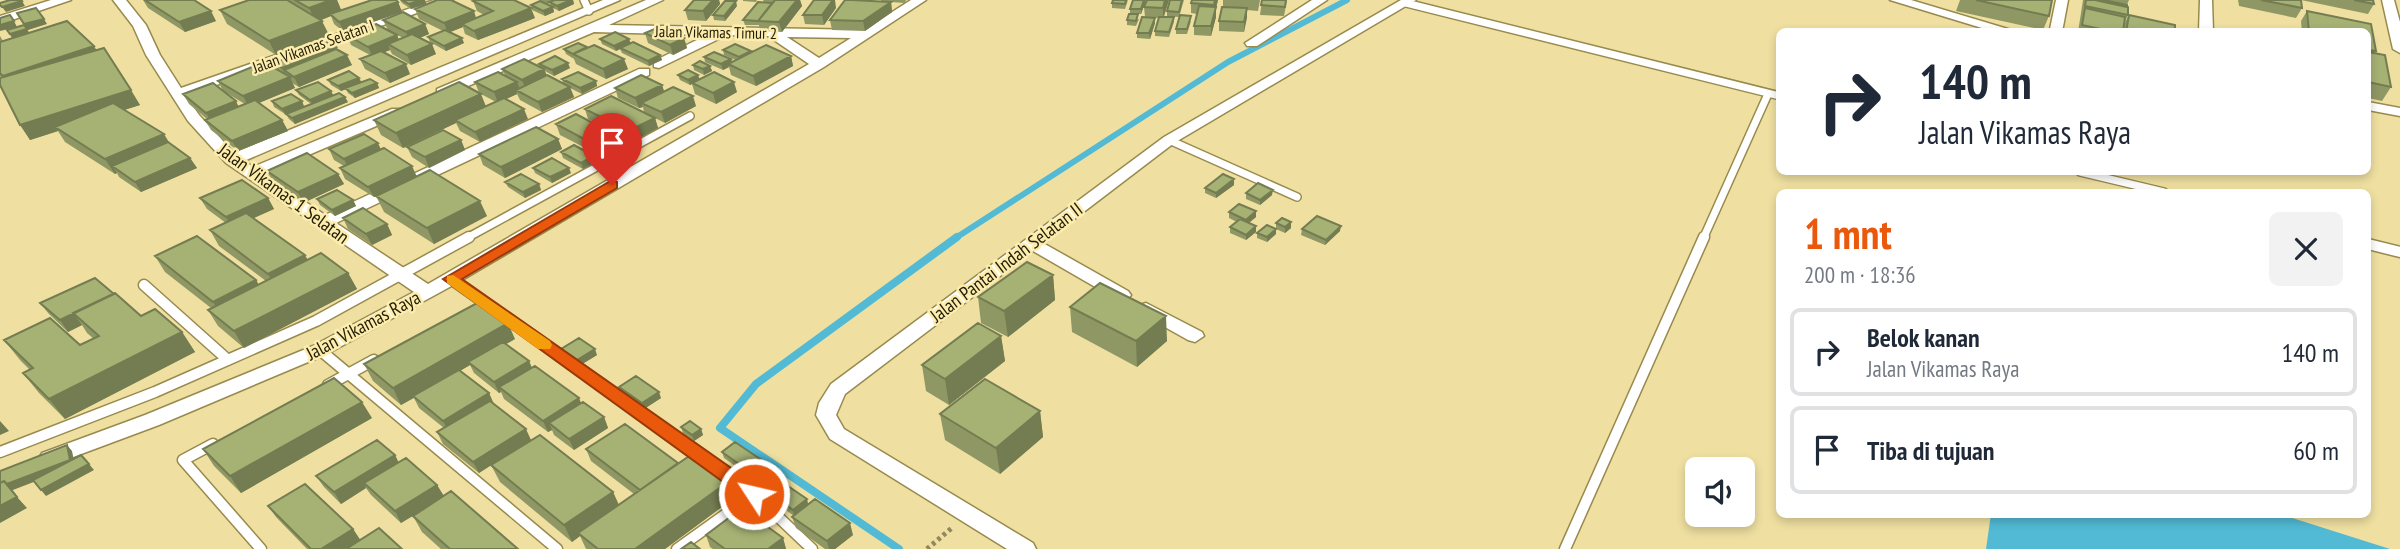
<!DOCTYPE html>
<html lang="id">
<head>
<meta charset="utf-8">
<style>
	:root { --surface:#fff; --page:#f2f2f3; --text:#1f2937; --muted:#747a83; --line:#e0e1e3; --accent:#ea580c }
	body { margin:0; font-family:"PT Sans Narrow",sans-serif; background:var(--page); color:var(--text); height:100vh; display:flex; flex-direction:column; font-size:26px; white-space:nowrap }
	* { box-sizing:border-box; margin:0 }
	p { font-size:23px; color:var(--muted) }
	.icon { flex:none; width:38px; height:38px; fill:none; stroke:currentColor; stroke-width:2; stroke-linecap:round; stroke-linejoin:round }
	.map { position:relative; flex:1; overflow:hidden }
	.side { position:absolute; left:1776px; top:189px; width:595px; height:329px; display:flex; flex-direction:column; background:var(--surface); border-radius:10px; box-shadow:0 4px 10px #0003 }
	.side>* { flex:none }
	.guide { position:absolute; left:1776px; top:28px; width:595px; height:147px; border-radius:10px; box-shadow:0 4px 10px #0003; background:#fff; color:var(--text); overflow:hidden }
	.buttons { position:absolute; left:1685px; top:457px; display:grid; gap:14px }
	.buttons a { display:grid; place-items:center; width:70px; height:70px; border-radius:10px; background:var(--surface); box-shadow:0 4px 10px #0003; font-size:35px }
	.pin { position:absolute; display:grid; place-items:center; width:60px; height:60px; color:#fff; margin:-72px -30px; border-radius:50% 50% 50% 0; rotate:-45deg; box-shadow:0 0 7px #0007 }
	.pin .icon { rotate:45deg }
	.me { position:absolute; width:77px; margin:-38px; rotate:305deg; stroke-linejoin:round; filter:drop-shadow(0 0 5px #0008) }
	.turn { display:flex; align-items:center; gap:24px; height:147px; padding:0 28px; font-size:32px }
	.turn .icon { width:91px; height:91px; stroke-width:2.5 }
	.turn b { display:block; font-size:49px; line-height:60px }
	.round { display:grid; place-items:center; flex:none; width:74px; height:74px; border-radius:10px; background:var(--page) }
	.summary { display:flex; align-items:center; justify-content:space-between; height:119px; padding:0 28px }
	h1 { font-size:42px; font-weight:700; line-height:52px; color:var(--accent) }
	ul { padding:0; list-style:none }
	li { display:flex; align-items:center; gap:21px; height:88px; margin:0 14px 10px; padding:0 14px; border:4px solid var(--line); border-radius:10px }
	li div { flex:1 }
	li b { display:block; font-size:26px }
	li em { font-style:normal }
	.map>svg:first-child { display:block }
</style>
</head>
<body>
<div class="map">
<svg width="2400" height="549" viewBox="0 0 2400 549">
	<rect width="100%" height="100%" fill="#efe0a1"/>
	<path fill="#52bad4" d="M1991,514L2283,515L2390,549H1986Z"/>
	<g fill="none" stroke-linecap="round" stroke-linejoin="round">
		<path stroke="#52bad4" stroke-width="6" d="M954,239L1228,62L1347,0"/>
		<path stroke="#52bad4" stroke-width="8" d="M899,549L720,428L756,384L957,237"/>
		<g stroke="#988a4d" stroke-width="10">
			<path id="lane-far1" d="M584,0L589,11
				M1406,3L1780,96
				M1169,140L1297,197
				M2080,172L2164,192
				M465,239L690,116
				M1703,239L1768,94"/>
		</g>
		<g stroke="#988a4d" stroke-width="13">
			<path id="lane" d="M2368,244L2400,252
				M451,279L704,458
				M144,285L228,360
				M320,350L557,549
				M328,385L374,360
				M213,444L183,460L261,549
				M0,452L155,392L316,321L469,237
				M724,472L754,494L812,549
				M677,549L754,494
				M1565,549L1704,237"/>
		</g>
		<g stroke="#988a4d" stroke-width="3">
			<path id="street" d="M51,0H71L0,24V16Z
				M113,0H126L146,25L160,55L181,88L434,0H453L186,96L199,115L234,153L603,0H620L244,161L253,167L392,109H402V115L264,174L325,215L639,69H649V75L336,223L428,284L809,64L768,36L727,35L659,68L654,67V61L707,35L594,32L447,95H437V89L646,0H663L609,25L864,30L911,0H926L824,67L457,283L327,354L159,425L49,466L42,463L39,458L42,453L145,415L313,346L414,292L226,163L188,121L146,55L133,26ZM787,37L851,38L819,58Z
				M1312,0H1327L1257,46H1247L1245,43Z
				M1401,0H1416L1174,143L1043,243L1128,291L1131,295L1128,299H1116L1033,251L845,394L836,415L844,429L1033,543L1036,549H1007L830,439L816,415L819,403L831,384L1164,137Z
				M1890,0H1911L2018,32H1995Z
				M2056,0H2068L2062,32L2050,29Z
				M2200,0H2212L2213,32H2199Z
				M2382,0H2394L2400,22V53L2393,49Z
				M2368,102L2400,108V116L2368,110Z
				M1146,303L1202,332L1204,336L1195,342L1188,340L1140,313L1137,309L1140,305Z"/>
		</g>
		<path stroke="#93885b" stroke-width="5" stroke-dasharray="3.5 3.5" stroke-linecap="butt" d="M927,549L953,527"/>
		<use href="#lane-far1" stroke="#fff" stroke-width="7"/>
		<use href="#lane" stroke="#fff" stroke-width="10"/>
		<use href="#street" fill="#fff" fill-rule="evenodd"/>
	</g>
	<path fill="#8f9864" d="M143,0H194L216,21L185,32L148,8Z
		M249,0H337L341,10L398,2L402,12L344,32L334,24L331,16L321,20L329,35L276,55L227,24L220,10Z
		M400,0H425L426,4L411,9L402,3Z
		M539,0H573L574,4L559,11L553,8L554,12L545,16L532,10L531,5L551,6L550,3L548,4Z
		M694,0H719L720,4L706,21L688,20L685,10Z
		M743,0H757L756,2L743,1Z
		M763,0H800L802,6L782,32L760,31L759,25H745L743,20L773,2H764Z
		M845,0H871L870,1L881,2V0H906L905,3L891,2L892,12L865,31L832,30L830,20Z
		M1128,0L1125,9L1112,8V3Z
		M1133,0H1146L1141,14H1130V9Z
		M1169,0L1164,17H1174V22L1169,37L1155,36V31L1159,18L1145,17L1144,7Z
		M1170,0H1184L1179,17L1167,16V11Z
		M1218,0L1216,8V17L1211,36L1194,35V26L1197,14L1191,13V3Z
		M1223,0H1260L1258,11L1247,10L1244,32L1219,31V21L1223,7Z
		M1262,0H1287L1284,16L1260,15Z
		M1960,0H2052L2049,16L2043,30L1956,11Z
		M2083,0H2129L2127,5L2128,15L2124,24L2129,15L2175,32H2078Z
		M2238,0H2373L2374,4L2368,14L2301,0L2302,8L2296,18L2239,6Z
		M473,1L535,18L478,40L465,34L463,27L450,32L464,43L446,51L430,42L428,37L443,31L419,19L415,9L476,18L484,15L477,11Z
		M737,6L725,21L714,20L713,15Z
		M836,8L824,25L805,24L803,15Z
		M2307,11L2371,24L2376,51L2375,53L2385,55L2391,87L2382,101L2368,98V32H2302L2301,21Z
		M1155,18V23L1150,39L1137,38V33Z
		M1139,19L1136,26L1127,25V20Z
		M383,20L425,24L429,34L419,38L436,54L411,65L392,54L390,50L384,52L410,74L390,83L365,69L360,59L370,55L351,45L347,35H397L399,40L403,38L388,30Z
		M1191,21L1187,34H1176V29Z
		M7,30L29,32L97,50L140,105L124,110L190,158L197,168L141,192L119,177L117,173L115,174L65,142L58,131L30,140L0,76V36L3,41L12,38Z
		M645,33L684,38L687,48L673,55L648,43Z
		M600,39H629L630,43L660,55L662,60L649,66L622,53L620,49L616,51L602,44Z
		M564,49L628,69L606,79L576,64L574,59L566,54Z
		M337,50L352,65L299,87L292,83L295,88L259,103L282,120L288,131L238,151L211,130L205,120L207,119L189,104L183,94L239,106L245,104L223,91L218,81L277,70L274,63Z
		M723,50L751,51V53L791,56L793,66L756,86L731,75L729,67L723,70L705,62L704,57L731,59L732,62L736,60L724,55Z
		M539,64L570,68L554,76L545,71L547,76L563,83L562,79L596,81L597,86L582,94L570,88L574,97L542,112L520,100L517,94L506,99L528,119L480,142L460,131L456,123L403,148L381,135L374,120L486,106L496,102L479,93L475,82L505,75L502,69L540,67Z
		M693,65L710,66L712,71L704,75L694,70Z
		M678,75L700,79L737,92L716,104L695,94L692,84L690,85L680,80Z
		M328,80L377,83L379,88L355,98L348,93L346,89L341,91L331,85Z
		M662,85L664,91L696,106L665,123L655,118L658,128L632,142L588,119L585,109L644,112L643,107L639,108L618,98L615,88Z
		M296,90L331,91L333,95L348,102L295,124L289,119L286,114H285L274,107L272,101H302L304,106L311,104L299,95Z
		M556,124L619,137L622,147L603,157L560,135Z
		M558,139L562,149L505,178L483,165L479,154Z
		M461,140L465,150L429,168L412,157L407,147Z
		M329,149H381L417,176L487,216L434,244L384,212L376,196L374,197L345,179L340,168L344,166L334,160Z
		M561,152L596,162L583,169L563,158Z
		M533,168L571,173L552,183L535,173Z
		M267,171L338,174L344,184L303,203L273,182Z
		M1234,179V185L1216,198L1205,193V188Z
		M505,182L539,184L541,190L525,198L508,187Z
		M1246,193L1272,195L1260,205L1246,199Z
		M200,198H268L274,209L253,218L308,260L348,273L357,289L244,348L218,326L208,310L211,308L165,272L155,256L256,280L259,285L266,281L219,246L210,230L226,223L207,209Z
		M317,199L353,200L356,206L335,216L320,205Z
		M1229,212L1256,217L1249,223L1256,232L1246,240L1230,233V227L1237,222L1229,218Z
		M343,218L387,224L392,235L372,245L348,229Z
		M1291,222V228L1285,233L1276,229V234L1267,242L1257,238V233L1276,228V223Z
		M1302,229L1340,231L1325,245L1301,235Z
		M1053,275L1055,300L1008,337L981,323L978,297Z
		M40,303L141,316L182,332L195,352L65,419L39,393L23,373L30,370L20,360L4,340L80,345L94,339L87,333L82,325L68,332L49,314Z
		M1070,307L1167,341L1137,367L1072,332Z
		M1001,336L1005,361L949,405L926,391L922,365Z
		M515,339L506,344L529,361L532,368L581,403L604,417L608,428L574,450L554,435L552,430L548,432L504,399L501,392L499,393L474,373L470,365L460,371L489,393L494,404L531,440L613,492L619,505L634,494L591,461L586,449L678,463L732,479L738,495L665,549H586L580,536L572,542L500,482L491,465L479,473L443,444L437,432L444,428L419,408L414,398L401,405L373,381L364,364Z
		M561,349L597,355L579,366L563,355Z
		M619,387L661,398L644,409L621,393Z
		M1040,411L1043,437L1000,474L945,440L940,414Z
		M372,418L241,493L214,466L203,449Z
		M681,427L701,429L703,435L694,441L683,433Z
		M722,452L761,465L748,475L724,458Z
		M395,455L398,462L437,485L443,496L518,549H441L422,532L413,516L401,523L371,495L366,488L341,504L324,487L316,476Z
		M768,492L807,499L808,504L853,535L835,549H825L796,528L792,517L794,516L770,498Z
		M268,506L353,529L360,540L402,549H307L276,517Z
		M706,535L783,538L786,549H713L710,547Z"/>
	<path fill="#747c51" d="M331,0H337L342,12L330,14L331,16L316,22L309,8Z
		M421,0H425L426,4L411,9L409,4Z
		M571,0H573L574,4L559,11L557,6Z
		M713,0H719L720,4L706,21L703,11Z
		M797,0H800L802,6L782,32L779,22Z
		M833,0H835L836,8L824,25L822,15Z
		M1144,0H1146L1141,14V9Z
		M1165,0H1169L1163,18V8Z
		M1215,0H1218L1216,8V17L1211,36V26L1214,14Z
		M22,1L25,6L6,12L2,7Z
		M736,1L737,6L725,21L724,16Z
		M398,2L402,12L344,32L339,22Z
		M891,2L892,12L865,31L863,21Z
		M553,7L554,12L545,16L543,11Z
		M531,8L535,18L478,40L474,31Z
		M1247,8V18L1244,32V22Z
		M211,11L216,21L185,32L179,22Z
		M474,11L477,21L462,24L463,27L448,33L444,23Z
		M1155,18V23L1150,39L1149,33Z
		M44,19L47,24L28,30L24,24Z
		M14,21L17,27L0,31V25Z
		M322,21L329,35L276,55L269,41Z
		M425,24L429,34L410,42L406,32Z
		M27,29L30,34L13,39L10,34Z
		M397,35L401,45L388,44L390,50L373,57L368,47Z
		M462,38L464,43L446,51L444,46Z
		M684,38L687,48L673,55L670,45Z
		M629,39L631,44L616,51L614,46Z
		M432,44L436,54L411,65L407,55Z
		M94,46L100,56L10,86L3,76Z
		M336,47L341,57L284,70L287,78L282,68Z
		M347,55L352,65L299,87L294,77Z
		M660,55L662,60L649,66L648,61Z
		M791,56L793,66L756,86L753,76Z
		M624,59L628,69L606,79L603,69Z
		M731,59L733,65L728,64L729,67L723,70L721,64Z
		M568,63L570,68L554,76L552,70Z
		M406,64L410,74L390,83L385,73Z
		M710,66L712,71L704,75L703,69Z
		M544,69L548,79L526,90L522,80Z
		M698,75L700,80L690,85L688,80Z
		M290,77L295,88L249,107L243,96Z
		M359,78L362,83L341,91L338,86Z
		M596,81L597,86L582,94L580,88Z
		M517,82L521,92L516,90L517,94L498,103L494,92Z
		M734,82L737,92L716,104L713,93Z
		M377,83L379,88L355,98L352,93Z
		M662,85L665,95L641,103L643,107L639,108L635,98Z
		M570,87L574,97L542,112L538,102Z
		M131,90L140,105L61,130L55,127L58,131L30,140L20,125Z
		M331,91L334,97L313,105L310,100Z
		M481,94L487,109L455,120L456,123L403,148L396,133Z
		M693,96L696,106L665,123L661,112Z
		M345,97L348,102L295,124L292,118Z
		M236,101L241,112L212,123L206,113Z
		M302,101L304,107L285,114L282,109Z
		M524,109L528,119L480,142L475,132Z
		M655,118L658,128L632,142L628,131Z
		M282,120L288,131L238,151L232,141Z
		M164,134L173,149L112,166L117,173L115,174L105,159Z
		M619,137L622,147L603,157L599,147Z
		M558,139L562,149L505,178L501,167Z
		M461,140L465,150L429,168L425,157Z
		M378,143L383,154L349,170L344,159Z
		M594,156L596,162L583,169L581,163Z
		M190,158L197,168L141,192L135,182Z
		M412,166L417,177L374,197L368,187Z
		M569,168L571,173L552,183L550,177Z
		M338,174L344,184L303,203L298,192Z
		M1234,179V185L1216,198V193Z
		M539,184L541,190L525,198L523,192Z
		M1273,190L1272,195L1260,205V200Z
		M268,198L274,209L232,228L226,217Z
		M353,200L356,206L335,216L332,210Z
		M480,201L487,216L434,244L427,228Z
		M1256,211V217L1246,225V220Z
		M1291,222V228L1285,233V227Z
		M387,224L392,235L372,245L366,234Z
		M1256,226V232L1246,240V235Z
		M1341,226L1340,231L1325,245L1326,240Z
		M1276,229V234L1267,242V237Z
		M305,255L314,271L277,290L268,274Z
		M348,273L357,289L244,348L234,331Z
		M1053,275L1055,300L1008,337L1004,311Z
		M256,280L265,296L223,318L213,302Z
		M74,314L82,325L68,332L60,320Z
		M1166,316L1167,341L1137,367L1136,341Z
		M508,323L515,339L471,364L468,362L470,365L401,405L393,388Z
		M182,332L195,352L65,419L49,399Z
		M1001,336L1005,361L949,405L945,379Z
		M595,349L597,355L579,366L577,360Z
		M529,361L534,373L499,387L501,392L499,393L494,382Z
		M659,392L661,398L644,409L642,403Z
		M489,393L494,405L449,432L443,421Z
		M579,398L584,410L549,423L552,430L548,432L543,421Z
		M362,402L372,418L241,493L230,476Z
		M1040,411L1043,437L1000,474L996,448Z
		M604,417L608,428L574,450L569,439Z
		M0,421L9,431L0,435Z
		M526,429L531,440L479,473L473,462Z
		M701,429L703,435L694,441L692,435Z
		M67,445L72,451L75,466L0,495V487Z
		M395,455L401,467L364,483L366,488L341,504L334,492Z
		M760,459L761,465L748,475L746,469Z
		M89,464L94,470L46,496L41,490Z
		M732,479L738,495L665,549H635Z
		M437,485L444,496L401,523L395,511Z
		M613,492L620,508L578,533L580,536L572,542L564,525Z
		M17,497L27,508L0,523V506Z
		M807,499L808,505L794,516L793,510Z
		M850,523L853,535L835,549H829L827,541Z
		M353,529L361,541L348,549H321Z
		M783,538L786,549H768Z"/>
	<path fill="#a6b174" stroke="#747c51" stroke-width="2" d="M10,0H21L22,1L2,7L0,5V3Z
		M145,0H194L211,11L179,22Z
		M249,0H287L322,21L269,41L220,10Z
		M295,0H331L309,8Z
		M372,0H396L398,2L339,22L330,14Z
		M402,0H421L409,4Z
		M437,0H451L474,11L444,23L415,9Z
		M477,0H514L531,8L474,31L462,24L493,11L473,1Z
		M555,0H571L557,6L549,2Z
		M694,0H713L703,11L685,10Z
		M775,0H797L779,22L758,21Z
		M814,0H833L822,15H803Z
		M845,0H852L891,2L863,21L830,20Z
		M1113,0H1126L1125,4L1112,3Z
		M1133,0H1144L1141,9H1130Z
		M1147,0H1165L1163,8L1144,7Z
		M1170,0H1182L1179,12L1167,11Z
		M1192,0H1215L1214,5L1191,3Z
		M1262,0H1286L1285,7L1261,5Z
		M1976,0H2052L2049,16Z
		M2086,0H2095L2128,7V15L2085,6Z
		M2095,0H2104L2127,5V7Z
		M2261,0H2301L2302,8Z
		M2354,0H2373L2374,4Z
		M540,1L553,7L543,11L531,5Z
		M725,1H736L724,16L713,15Z
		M758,2L772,3L758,21L743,20Z
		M1199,6L1216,7L1211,26H1194Z
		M1222,7L1247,8L1244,22L1219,21Z
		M36,8L44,19L24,24L17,13Z
		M2085,8L2125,17L2123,32H2114L2082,25Z
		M2307,11L2371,24L2376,51L2368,50V32H2309Z
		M403,12L425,24L406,32L383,20Z
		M1129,14H1138L1136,21L1127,20Z
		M10,15L14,21L0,25V18Z
		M1180,15L1191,16L1187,29H1176Z
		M2129,15L2175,25V32H2126Z
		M1142,17L1155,18L1149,33H1137Z
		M1159,17H1174L1169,32L1155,31Z
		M67,21L94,46L3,76L0,73V42Z
		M376,24L397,35L368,47L347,35Z
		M24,25L27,29L10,34L7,30Z
		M659,27L684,38L670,45L645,33Z
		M445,30L462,38L444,46L428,37Z
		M615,32L629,39L614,46L600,39Z
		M412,34L432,44L407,55L388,44Z
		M327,42L336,47L282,68L274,63Z
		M633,42L660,55L648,61L620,48Z
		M578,43L587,47L573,54L564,49Z
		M735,44L751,51L739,57L723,50Z
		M594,45L624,59L603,69L573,54Z
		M766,45L791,56L753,76L728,64Z
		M104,48L131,90L20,125L0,85V78Z
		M336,49L347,55L294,77L284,70Z
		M381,51L406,64L385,73L360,59Z
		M714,52L731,59L721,64L704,57Z
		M2368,52L2385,55L2391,87L2368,82Z
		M555,56L568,63L552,70L539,64Z
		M524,59L544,69L522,80L502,69Z
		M700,61L710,66L703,69L693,65Z
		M264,62L290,77L243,96L218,81Z
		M688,70L698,75L688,80L678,75Z
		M349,71L359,78L338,86L328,80Z
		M498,72L517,82L494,92L475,82Z
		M578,72L596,81L580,88L562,79Z
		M714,72L734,82L713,93L692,83Z
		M547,75L570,87L538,102L516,90Z
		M641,75L662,85L635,98L615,88Z
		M370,79L377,83L352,93L345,88Z
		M318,82L331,91L310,100L296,90Z
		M459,82L481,94L396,133L374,120Z
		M213,83L236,101L206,113L183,94Z
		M673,87L693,96L661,112L641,103Z
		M339,93L345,97L292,118L286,114Z
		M291,94L302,101L282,109L272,101Z
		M611,96L655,118L628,131L585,109Z
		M504,98L524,109L475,132L455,120Z
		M255,100L282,120L232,141L205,120Z
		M113,103L164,134L105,159L55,127Z
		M576,114L619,137L599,147L556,124Z
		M536,127L558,139L501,167L479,154Z
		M443,130L461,140L425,157L407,147Z
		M364,134L378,143L344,159L329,149Z
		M168,142L190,158L135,182L112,166Z
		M574,145L594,156L581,163L561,152Z
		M384,148L412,166L368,187L340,168Z
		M307,153L338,174L298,192L267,171Z
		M552,158L569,168L550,177L533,168Z
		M430,170L480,201L427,228L376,196Z
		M521,174L539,184L523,192L505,182Z
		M1223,174L1234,179L1216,193L1205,188Z
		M242,180L268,198L226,217L200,198Z
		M1258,183L1273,190L1260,200L1246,193Z
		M337,190L353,200L332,210L317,199Z
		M1239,204L1256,211L1246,220L1229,212Z
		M363,208L387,224L366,234L343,218Z
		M246,213L305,255L268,274L210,230Z
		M1317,216L1341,226L1326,240L1302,229Z
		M1282,218L1291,222L1285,227L1276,223Z
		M1240,219L1256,226L1246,235L1230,227Z
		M1267,225L1276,229L1267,237L1257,233Z
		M197,236L256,280L213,302L155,256Z
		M321,253L348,273L234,331L208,310Z
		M1027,262L1053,275L1004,311L978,297Z
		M95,278L114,294L60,320L40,303Z
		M1100,283L1166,316L1136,341L1070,307Z
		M115,293L141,316L155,309L182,332L49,399L23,373L33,368L4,340L50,318L80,345L99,336L73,313Z
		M479,302L508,323L393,388L364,364Z
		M978,323L1001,336L945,379L922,365Z
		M579,338L595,349L577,360L561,349Z
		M503,342L529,361L494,382L468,362Z
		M535,366L579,398L543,421L499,387Z
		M459,370L489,393L443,421L413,396Z
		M636,376L659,392L642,403L619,387Z
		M334,378L362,402L230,476L203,449Z
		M985,379L1040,411L996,448L940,414Z
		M490,401L526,429L473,462L437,432Z
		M583,402L604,417L569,439L549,423Z
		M690,421L701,429L692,435L681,427Z
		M625,424L678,463L640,490L586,449Z
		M540,435L613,492L564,525L491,465Z
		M377,440L395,455L334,492L316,476Z
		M735,442L760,459L746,469L722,452Z
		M67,445L70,460L7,484L4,481L0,483V471Z
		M695,452L732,479L635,549H598L578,533Z
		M81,455L89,464L41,490L33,480Z
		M406,458L437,485L395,511L364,483Z
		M4,481L17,497L0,506V483Z
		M782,482L807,499L793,510L768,492Z
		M305,484L353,529L321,549H311L268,506Z
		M451,491L518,549H450L413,516Z
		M815,499L850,523L827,541L792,517Z
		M742,508L783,538L768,549H725L706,535Z
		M379,528L402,549H346Z
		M691,542L700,549H681Z"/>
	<path fill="#ea580c" stroke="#983908" stroke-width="2" d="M612,180L617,182V188L462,279L761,489L764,494L761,500H748L443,279Z"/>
	<path fill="#f59e0b" d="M453,275L550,341L552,345L550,349H538L447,283V276Z"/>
	<g text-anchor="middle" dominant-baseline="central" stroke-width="5" stroke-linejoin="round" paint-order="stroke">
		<g font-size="16" fill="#221c04" stroke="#fcedae">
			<text transform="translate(716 32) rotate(1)">Jalan Vikamas Timur 2</text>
			<text transform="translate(313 46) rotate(-20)">Jalan Vikamas Selatan I</text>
		</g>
		<g font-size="19" fill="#221c04" stroke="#fcedae">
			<text transform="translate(284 193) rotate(36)">Jalan Vikamas 1 Selatan</text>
			<text transform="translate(1006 262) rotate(-37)">Jalan Pantai Indah Selatan II</text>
			<text transform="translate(363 325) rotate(-28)">Jalan Vikamas Raya</text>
		</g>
	</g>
</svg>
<div class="buttons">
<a><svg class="icon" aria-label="sound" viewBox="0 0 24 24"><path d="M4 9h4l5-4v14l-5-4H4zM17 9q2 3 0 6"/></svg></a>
</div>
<div class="pin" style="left:612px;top:185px;background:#d93025"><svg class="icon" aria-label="arrive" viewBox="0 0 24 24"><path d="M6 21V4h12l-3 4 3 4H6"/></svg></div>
<svg class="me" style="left:754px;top:494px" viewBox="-20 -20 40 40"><circle r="17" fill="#ea580c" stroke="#fff" stroke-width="3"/><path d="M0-11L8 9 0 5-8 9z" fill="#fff"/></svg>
<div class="guide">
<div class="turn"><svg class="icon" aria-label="right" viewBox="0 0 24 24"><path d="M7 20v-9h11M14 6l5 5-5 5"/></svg><div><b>140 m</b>Jalan Vikamas Raya</div></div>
</div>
<section class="side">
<div class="summary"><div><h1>1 mnt</h1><p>200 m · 18:36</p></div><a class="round"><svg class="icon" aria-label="close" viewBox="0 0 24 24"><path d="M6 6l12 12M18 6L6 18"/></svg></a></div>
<ul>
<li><svg class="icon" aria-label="right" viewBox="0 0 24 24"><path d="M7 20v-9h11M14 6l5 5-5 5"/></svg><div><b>Belok kanan</b><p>Jalan Vikamas Raya</p></div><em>140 m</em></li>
<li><svg class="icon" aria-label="arrive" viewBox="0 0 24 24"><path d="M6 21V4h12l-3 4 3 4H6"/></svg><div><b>Tiba di tujuan</b></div><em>60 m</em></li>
</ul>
</section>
</div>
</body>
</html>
